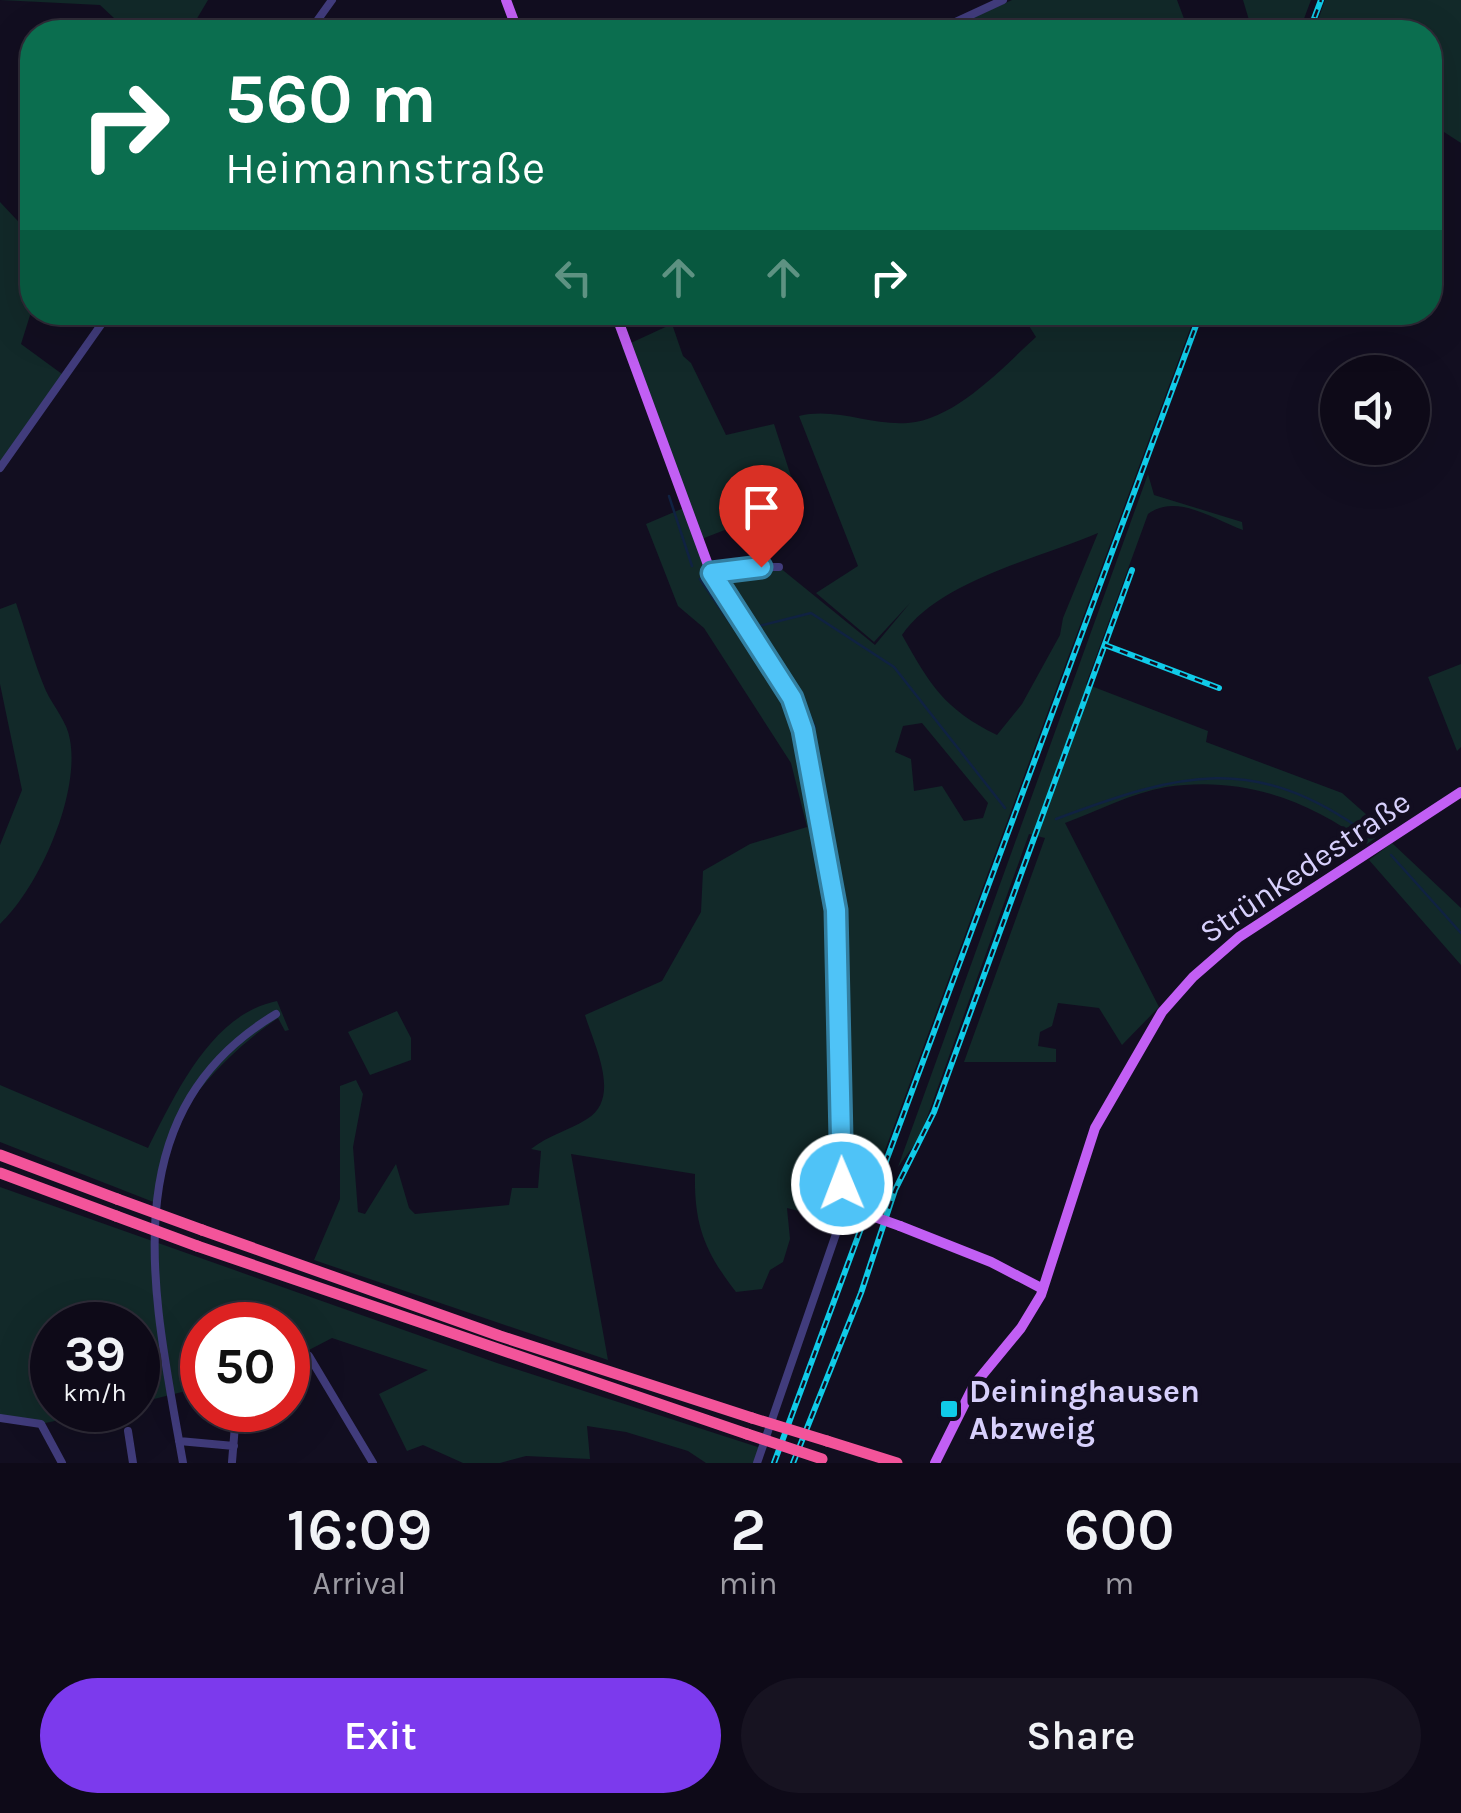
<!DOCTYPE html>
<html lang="en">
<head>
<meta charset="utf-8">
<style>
	:root { --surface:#0e0a18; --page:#171321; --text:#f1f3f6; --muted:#9b9aa2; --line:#2e2b37; --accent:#7c3aed }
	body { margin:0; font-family:Karla,sans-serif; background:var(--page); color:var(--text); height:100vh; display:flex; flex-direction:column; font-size:38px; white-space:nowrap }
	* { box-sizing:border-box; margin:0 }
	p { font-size:32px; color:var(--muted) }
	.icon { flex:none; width:55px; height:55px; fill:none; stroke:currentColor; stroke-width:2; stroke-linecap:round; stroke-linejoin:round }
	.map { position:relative; height:1463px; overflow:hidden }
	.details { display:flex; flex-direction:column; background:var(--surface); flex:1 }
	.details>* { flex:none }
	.hud { position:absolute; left:20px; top:20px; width:1422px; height:305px; border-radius:40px; box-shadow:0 10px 40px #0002,0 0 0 2px var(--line); background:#0b6e4f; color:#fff; overflow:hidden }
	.buttons { position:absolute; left:1320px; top:355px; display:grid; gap:20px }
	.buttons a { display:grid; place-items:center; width:110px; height:110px; border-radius:50%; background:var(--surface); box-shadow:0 10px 40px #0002,0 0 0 2px var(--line); font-size:50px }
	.speed { position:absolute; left:30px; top:1302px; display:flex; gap:20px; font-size:50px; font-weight:700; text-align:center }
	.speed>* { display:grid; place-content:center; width:130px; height:130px; border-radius:50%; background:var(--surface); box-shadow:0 10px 40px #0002,0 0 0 2px var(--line); line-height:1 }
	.speed small { font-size:25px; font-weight:400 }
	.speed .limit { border:15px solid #d22; background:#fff; color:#111 }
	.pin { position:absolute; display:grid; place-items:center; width:85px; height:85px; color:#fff; margin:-102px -42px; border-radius:50% 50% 50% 0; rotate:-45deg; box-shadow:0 0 10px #0007 }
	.pin .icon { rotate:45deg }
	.me { position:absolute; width:110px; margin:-55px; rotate:359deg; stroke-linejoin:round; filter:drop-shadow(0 0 8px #0008) }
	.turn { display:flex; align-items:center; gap:35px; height:210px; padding:0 40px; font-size:45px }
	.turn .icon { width:130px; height:130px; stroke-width:2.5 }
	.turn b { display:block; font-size:70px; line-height:85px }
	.lanes { display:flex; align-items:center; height:95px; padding:0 40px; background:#0003; justify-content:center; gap:50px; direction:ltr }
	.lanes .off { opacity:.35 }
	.eta { display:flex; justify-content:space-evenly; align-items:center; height:170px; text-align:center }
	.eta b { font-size:60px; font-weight:600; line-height:70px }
	.cta { display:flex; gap:20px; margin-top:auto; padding:20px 40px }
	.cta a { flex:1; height:115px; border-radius:60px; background:var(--accent); color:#fff; font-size:40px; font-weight:600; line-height:115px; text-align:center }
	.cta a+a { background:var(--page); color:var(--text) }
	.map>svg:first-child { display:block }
</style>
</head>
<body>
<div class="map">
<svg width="1461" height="1463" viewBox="0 0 1461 1463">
	<rect width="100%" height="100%" fill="#120e20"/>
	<path fill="#122929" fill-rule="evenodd" d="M0,0H208L189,32H129L100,5Z
		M1012,0H1177L1189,32H941Z
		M1243,0H1311L1299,32H1220L1249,20Z
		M1325,0H1461V143L1430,123V32H1314Z
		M0,202L32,236V309L21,344L62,374L0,462Z
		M1064,312L1196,313L865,1204L854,1196L851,1186L843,930L838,877L816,767L820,759L807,762L832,903L836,1189L831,1194L813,1191L799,1211L787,1208L790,1239L783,1262L770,1270L762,1289L736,1292C705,1252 694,1225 695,1174L571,1154L608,1360L314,1260L340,1199V1086L356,1080L363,1094L353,1147L358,1212L365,1214L396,1164L409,1208L415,1214L509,1205L512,1188H538L541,1151L531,1149C549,1135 568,1131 587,1119C622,1098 594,1045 585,1015L662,981L701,912L703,871L750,844L807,827L791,763L704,628L678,606L646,524L686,507L622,347L672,324L683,356L691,363L726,435L774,424L799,501L699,540L711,573L779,567L875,645L910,603L874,642L816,593L858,566L799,416C836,407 872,426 908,423C956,419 1002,368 1036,337L1021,313H1061L1057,318ZM1098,533L1063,618L1060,635L1022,704L997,735C944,709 930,685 902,635C939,581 1037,559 1098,533ZM922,723L988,803L983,818L964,821L942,786L914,791L911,759L895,752L903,726Z
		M1148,474L1154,495L1242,522L1243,530C1213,519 1176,493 1148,514L1086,684L1208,731L1206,742L1342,793L1385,831L1367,844C1308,799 1241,776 1166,787C1132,793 1097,811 1065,823L1159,1007L1122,1045L1099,1008L1058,1003L1052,1026L1040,1032L1038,1046L1056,1049V1062H964L1045,838L1029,834L920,1137L898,1167Z
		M16,603C26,632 34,663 46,691C53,706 68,723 70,740C80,795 39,887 0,924V845L22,790L0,684V609Z
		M1461,664V747L1457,751L1428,677Z
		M1392,843L1461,908V965L1369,860Z
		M277,1001L289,1030L285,1031L278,1018C221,1057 152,1128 156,1203L0,1142V1085L148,1148C175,1095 211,1014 277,1001Z
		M397,1011L411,1038V1060L370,1075L348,1032Z
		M0,1187L497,1363L764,1449L756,1463H706L688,1451L626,1432L587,1426L590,1459L526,1456L500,1463H463L423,1445L407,1451L379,1394L428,1370L332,1338L309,1350L288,1345V1325H202V1387L138,1403V1325H52V1410H105L41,1424L0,1419Z"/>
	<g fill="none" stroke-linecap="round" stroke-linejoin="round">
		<path stroke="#102242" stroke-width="2.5" d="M669,496L692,566
			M700,579L736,631
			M755,627L811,613L894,667L1005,808
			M757,627L764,637
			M774,656L802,697L815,728
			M1056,819C1180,773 1254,751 1369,835
			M1391,855L1461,933"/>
		<path stroke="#413c7c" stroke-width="8" d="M309,32L332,0
			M934,32L1003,0
			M0,468L110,312
			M711,573L737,567H779
			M309,1356L373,1463
			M0,1418L41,1424L62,1463
			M128,1431L133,1463
			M179,1441L234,1446
			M232,1462L235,1425
			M183,1463C155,1302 107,1115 276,1014
			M757,1463L846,1205"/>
		<path stroke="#c25ff4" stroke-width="10" d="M506,0L518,32
			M615,312L711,573L792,698L803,730L836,910L842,1194L846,1205L858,1211
			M900,1226L991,1262L1043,1289
			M935,1463L974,1385L1021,1328L1041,1295L1095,1128L1162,1012L1193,977L1239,937L1461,792"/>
		<path stroke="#f3549a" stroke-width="11" d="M0,1155L117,1199
			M0,1173L116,1216
			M202,1230L500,1336L752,1418
			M197,1246L747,1434
			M827,1441L897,1463"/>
		<g stroke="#10cbe8" stroke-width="6">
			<path id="rail" d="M1309,32L1321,0
				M1105,645L1219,688
				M774,1463L1201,312
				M793,1463L861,1293L895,1190L934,1112L1132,570"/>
		</g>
		<use href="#rail" stroke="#120e20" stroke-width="2.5" stroke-dasharray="8" stroke-linecap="butt"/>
		<path stroke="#c25ff4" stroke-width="10" d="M858,1211L900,1226"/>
		<path stroke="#f3549a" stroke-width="11" d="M117,1199L202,1230
			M116,1216L197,1246
			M752,1418L827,1441
			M747,1434L822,1459"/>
	</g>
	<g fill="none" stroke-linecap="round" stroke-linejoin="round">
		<g stroke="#337fa1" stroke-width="25">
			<path id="route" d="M761,567L712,573L792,698L803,730L836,910L842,1184"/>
		</g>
		<use href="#route" stroke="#4fc3f7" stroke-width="18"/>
	</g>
	<rect fill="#10cbe8" stroke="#120e20" stroke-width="4" x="939" y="1399" width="20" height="20" rx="5"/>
	<g text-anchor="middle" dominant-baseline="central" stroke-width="9" stroke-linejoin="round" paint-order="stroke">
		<g font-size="32" fill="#d7d0fc" stroke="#120e20">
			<text transform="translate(1305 867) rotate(-34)">Strünkedestraße</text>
		</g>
		<g font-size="32" font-weight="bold" fill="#d7d0fc" stroke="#120e20" text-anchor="start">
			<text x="969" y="1391">Deininghausen<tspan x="969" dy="37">Abzweig</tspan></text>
		</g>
	</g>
</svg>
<div class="buttons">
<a><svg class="icon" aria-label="sound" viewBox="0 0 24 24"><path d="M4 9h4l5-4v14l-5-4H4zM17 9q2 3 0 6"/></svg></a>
</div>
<div class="speed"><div>39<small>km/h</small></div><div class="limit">50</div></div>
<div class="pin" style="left:761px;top:567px;background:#d93025"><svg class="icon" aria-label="arrive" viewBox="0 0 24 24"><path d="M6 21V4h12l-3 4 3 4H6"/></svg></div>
<svg class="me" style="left:842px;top:1184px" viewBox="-20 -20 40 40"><circle r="17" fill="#4fc3f7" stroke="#fff" stroke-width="3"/><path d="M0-11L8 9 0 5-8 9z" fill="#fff"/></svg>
<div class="hud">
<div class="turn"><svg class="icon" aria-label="right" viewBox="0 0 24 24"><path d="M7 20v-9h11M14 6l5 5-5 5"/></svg><div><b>560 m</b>Heimannstraße</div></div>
<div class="lanes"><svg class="icon off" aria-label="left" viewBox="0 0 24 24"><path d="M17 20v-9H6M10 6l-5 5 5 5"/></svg><svg class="icon off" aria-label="ahead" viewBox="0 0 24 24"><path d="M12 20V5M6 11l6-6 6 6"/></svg><svg class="icon off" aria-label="ahead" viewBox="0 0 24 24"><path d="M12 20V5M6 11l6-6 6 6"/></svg><svg class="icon" aria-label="right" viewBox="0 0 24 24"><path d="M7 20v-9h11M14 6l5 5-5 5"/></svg></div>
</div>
</div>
<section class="details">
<div class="eta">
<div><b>16:09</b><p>Arrival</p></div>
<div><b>2</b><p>min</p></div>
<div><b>600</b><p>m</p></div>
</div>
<div class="cta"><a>Exit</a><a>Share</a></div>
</section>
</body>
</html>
